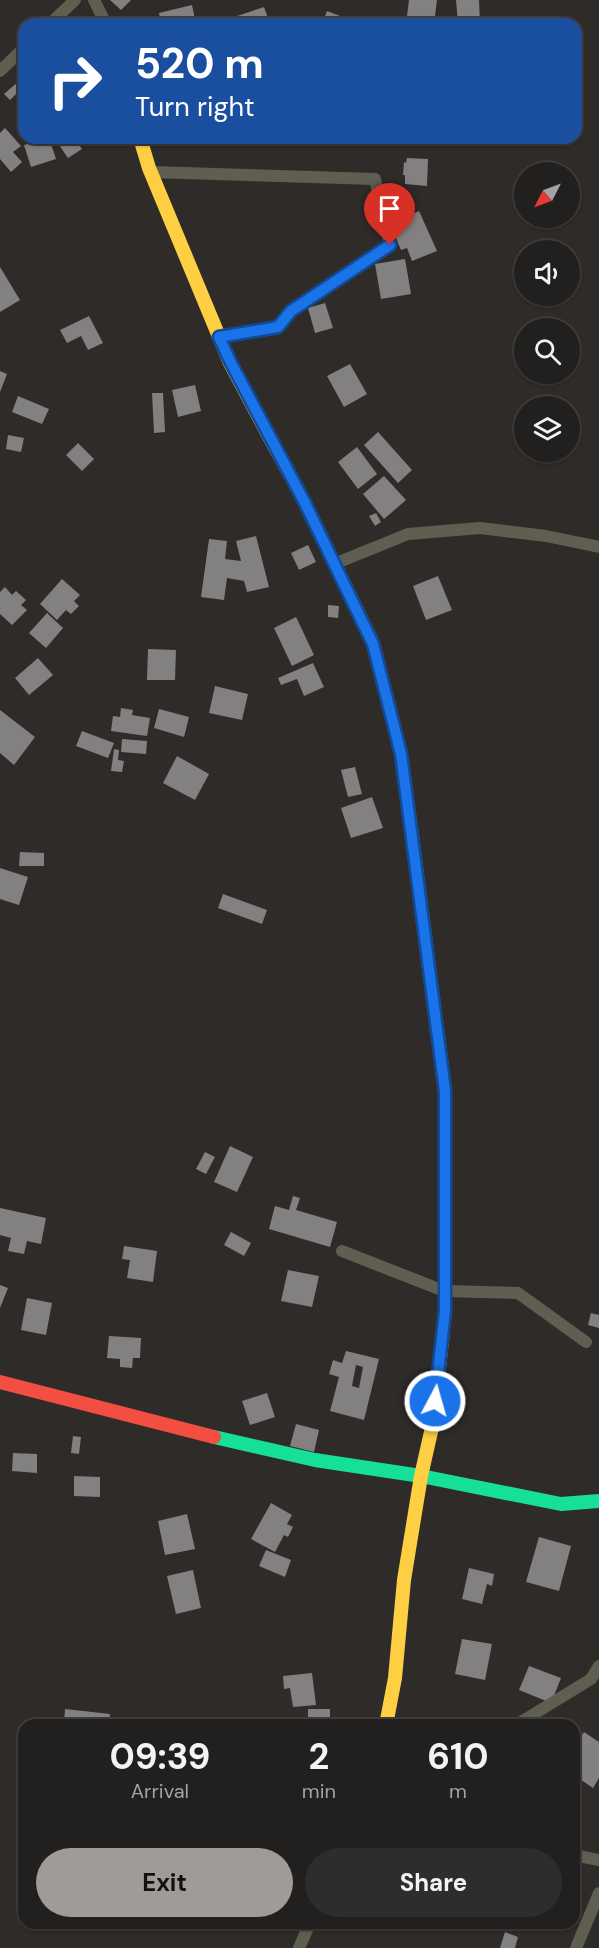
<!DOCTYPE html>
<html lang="en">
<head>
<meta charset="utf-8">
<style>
	:root { --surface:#22201f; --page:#2e2d2c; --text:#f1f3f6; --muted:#a2a3a4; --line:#3f3e3d; --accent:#9e9b99 }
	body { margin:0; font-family:"DM Sans",sans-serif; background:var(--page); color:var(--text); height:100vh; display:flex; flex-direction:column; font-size:22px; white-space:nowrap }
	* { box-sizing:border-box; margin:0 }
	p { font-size:20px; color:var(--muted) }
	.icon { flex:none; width:33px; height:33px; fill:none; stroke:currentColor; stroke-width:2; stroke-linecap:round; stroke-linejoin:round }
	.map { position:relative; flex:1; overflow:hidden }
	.details { position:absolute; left:18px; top:1719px; width:562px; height:210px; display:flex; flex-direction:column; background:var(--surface); border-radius:18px; box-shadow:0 2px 4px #0004,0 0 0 2px var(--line) }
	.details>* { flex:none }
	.top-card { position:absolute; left:18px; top:18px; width:564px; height:126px; border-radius:18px; box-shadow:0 2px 4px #0004,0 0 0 2px var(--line); background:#1a4fa0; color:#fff; overflow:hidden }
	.needle { width:39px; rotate:228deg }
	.tools { position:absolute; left:514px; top:162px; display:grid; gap:12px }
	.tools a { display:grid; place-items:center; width:66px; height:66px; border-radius:50%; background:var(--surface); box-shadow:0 2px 4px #0004,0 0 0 2px var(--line); font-size:30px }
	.pin { position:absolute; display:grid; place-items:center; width:51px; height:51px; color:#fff; margin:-62px -26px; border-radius:50% 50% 50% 0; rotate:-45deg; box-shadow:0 0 6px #0007 }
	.pin .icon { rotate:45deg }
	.me { position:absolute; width:66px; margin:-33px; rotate:6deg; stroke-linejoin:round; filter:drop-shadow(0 0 4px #0008) }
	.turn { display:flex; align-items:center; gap:21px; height:126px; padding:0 18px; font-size:27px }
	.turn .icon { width:78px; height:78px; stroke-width:2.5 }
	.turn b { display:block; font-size:42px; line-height:51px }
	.eta { display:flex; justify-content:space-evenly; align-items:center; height:102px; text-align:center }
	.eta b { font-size:36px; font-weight:700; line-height:42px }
	.cta { display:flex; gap:12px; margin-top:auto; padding:12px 18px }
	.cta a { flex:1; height:69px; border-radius:36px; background:var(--accent); color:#111; font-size:24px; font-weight:700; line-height:69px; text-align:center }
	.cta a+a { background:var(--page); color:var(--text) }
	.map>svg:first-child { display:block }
</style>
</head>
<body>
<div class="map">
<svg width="599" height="1948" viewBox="0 0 599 1948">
	<rect width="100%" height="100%" fill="#2e2b29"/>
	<path fill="#828080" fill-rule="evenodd" d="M110,0H131L121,10Z
		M409,0H437L434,24H406Z
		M456,0H479L480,24H458Z
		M192,5L196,24H161L159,13Z
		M264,7L270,24H239L237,16Z
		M327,11L356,22L355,24H322Z
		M18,82L23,87L10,100L4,94Z
		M5,128L21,146L13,152L22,162L11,172L0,159V133Z
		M49,138L56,159L31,167L24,145Z
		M63,138H74L82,149L68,158L57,142Z
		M407,158L428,159L427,186L405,184V175H403L404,162L406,163Z
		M419,211L437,251L412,261L407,248L401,250L393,231L398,229L395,222Z
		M405,259L411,294L381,299L375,264Z
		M0,267L20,300L0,312Z
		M325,303L333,328L315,333L308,308Z
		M89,316L103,343L88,350L81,336L67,343L60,330Z
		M350,364L367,394L344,407L327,376Z
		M0,371L7,374L0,392Z
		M195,385L201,411L178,417L172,390Z
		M152,393H163L165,432L154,433Z
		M18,396L49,409L42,424L12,412Z
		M378,432L412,470L398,483L364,445Z
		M8,435L24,438L21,452L6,449Z
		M78,443L94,459L82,471L66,455Z
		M357,447L377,474L358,489L338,462Z
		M384,476L406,500L384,519L363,494Z
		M376,513L381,522L375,526L369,516Z
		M256,536L269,587L247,592L244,581L227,578L224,600L201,597L209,539L227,541L225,559L241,561L236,541Z
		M308,545L316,562L299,570L291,553Z
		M438,576L452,610L426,620L413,586Z
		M62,579L80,595L74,601L79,606L71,614L66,610L57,620L40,604Z
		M5,587L12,595L16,591L26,600L21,605L27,610L12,625L0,614V592Z
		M328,605L339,606L338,618L328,617Z
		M47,613L63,628L46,648L29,633Z
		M296,617L314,655L292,666L274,628Z
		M148,649L176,650L175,680H147Z
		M38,658L53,675L29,695L15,678Z
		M313,663L324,687L304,696L297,679L281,685L278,678Z
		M215,686L248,694L242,720L209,713Z
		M121,708L133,710L132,715L150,718L147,736L111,731L113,716L120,717Z
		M159,709L189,717L184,737L154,728Z
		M0,710L35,737L14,765L0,753Z
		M82,731L114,743L108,758L76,746Z
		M122,739L147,741L146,754L121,752Z
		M114,749L119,750L118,760L124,761L122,772L111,771Z
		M177,756L209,774L195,800L163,783Z
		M355,767L362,794L348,797L341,770Z
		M372,797L383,828L351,838L341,808Z
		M20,852L44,853V866H19Z
		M0,868L28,877L19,905L0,899Z
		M223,894L267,910L262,924L218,908Z
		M230,1146L253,1157L237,1192L214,1182Z
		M205,1152L215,1157L206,1174L196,1169Z
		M293,1196L300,1198L296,1210L337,1222L330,1247L269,1229L275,1206L289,1210Z
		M0,1208L46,1218L41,1244L27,1241L24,1254L8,1251L11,1238L0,1235Z
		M231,1232L251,1243L244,1256L224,1245Z
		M124,1246L157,1251L153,1282L127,1278L130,1260L122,1259Z
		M288,1270L319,1276L312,1307L281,1301Z
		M0,1285L8,1288L0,1308Z
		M27,1298L52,1303L46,1335L21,1330Z
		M591,1313L599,1315V1328L588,1325Z
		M109,1336L141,1338L140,1358H133L132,1368L120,1367V1359L107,1358Z
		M346,1351L379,1359L364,1420L330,1411L339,1377L329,1374L333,1360L342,1363ZM356,1365L363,1367L359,1388L352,1386Z
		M267,1393L275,1417L250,1425L242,1401Z
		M296,1424L319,1430L314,1452L290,1446Z
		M73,1436L81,1437L79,1454L71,1453Z
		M13,1453L37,1454V1473L12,1471Z
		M74,1476L100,1477V1497L74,1496Z
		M271,1503L292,1515L287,1524L293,1527L288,1537L284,1535L275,1552L251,1539Z
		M187,1514L195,1549L165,1555L158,1521Z
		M539,1537L571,1546L559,1591L526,1582Z
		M266,1550L291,1560L285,1577L259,1566Z
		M469,1568L494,1574L492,1586L487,1584L482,1604L462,1599Z
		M193,1570L201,1608L176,1614L167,1576Z
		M462,1639L492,1644L485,1680L455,1674Z
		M529,1666L561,1678L551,1703L519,1690Z
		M312,1673L316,1705L293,1707L290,1688L284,1689L283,1676Z
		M65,1709L110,1714L109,1725H64Z
		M308,1709H330V1725H308Z
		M584,1732L599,1742V1778L593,1788L574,1775V1747Z
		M505,1932L518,1937L515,1948H500Z"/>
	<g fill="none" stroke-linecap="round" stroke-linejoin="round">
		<path stroke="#5e5f51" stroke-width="12" d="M94,0L106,24
			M50,24L75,0
			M0,71L24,48
			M151,172L375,179L390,245L291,311L278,327L219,337
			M334,564L408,534L480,528L546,536L599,547
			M342,1251L444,1291L518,1293L586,1342
			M516,1725L591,1679L599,1666
			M574,1855L599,1860
			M299,1948L310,1923
			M576,1948L599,1893"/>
		<path stroke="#16e098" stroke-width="14" d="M410,821L445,1091
			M214,1437L315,1460L421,1476L561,1504L599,1501"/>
		<path stroke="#ffcf43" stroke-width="14" d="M140,138L149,168L230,363L278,453
			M386,1725L395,1678L404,1580L421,1476L433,1423L443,1331"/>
		<path stroke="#f24e42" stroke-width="14" d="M278,453L304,501L373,643L401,754L410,821
			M443,1331L445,1311V1091
			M0,1382L214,1437"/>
	</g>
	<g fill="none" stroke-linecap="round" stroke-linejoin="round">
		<g stroke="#114b97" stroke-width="15">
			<path id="route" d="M390,245L291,311L278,327L219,337L231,363L304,501L373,644L401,754L445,1091V1311L435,1401"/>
		</g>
		<use href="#route" stroke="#1a73e8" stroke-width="10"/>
	</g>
</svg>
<div class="tools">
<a><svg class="needle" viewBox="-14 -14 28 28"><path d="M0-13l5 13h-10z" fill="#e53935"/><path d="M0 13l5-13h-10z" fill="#a2a3a4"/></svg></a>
<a><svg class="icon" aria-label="sound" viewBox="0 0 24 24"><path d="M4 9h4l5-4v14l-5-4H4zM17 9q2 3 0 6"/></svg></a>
<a><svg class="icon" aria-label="search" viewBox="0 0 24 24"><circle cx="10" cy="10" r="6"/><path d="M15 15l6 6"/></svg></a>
<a><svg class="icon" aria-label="layers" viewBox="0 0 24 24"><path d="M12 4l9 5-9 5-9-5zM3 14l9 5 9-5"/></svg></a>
</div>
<div class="pin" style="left:390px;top:245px;background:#d93025"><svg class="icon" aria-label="arrive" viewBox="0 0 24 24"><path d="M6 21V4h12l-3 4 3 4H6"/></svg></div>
<svg class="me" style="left:435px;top:1401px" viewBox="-20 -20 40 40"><circle r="17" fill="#1a73e8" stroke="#fff" stroke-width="3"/><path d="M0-11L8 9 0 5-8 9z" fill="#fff"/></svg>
<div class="top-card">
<div class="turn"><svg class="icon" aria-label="right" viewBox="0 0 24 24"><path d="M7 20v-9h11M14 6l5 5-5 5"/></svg><div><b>520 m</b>Turn right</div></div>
</div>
<section class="details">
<div class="eta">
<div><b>09:39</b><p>Arrival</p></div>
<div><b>2</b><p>min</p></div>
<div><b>610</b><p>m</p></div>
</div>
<div class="cta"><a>Exit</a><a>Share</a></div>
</section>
</div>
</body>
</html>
